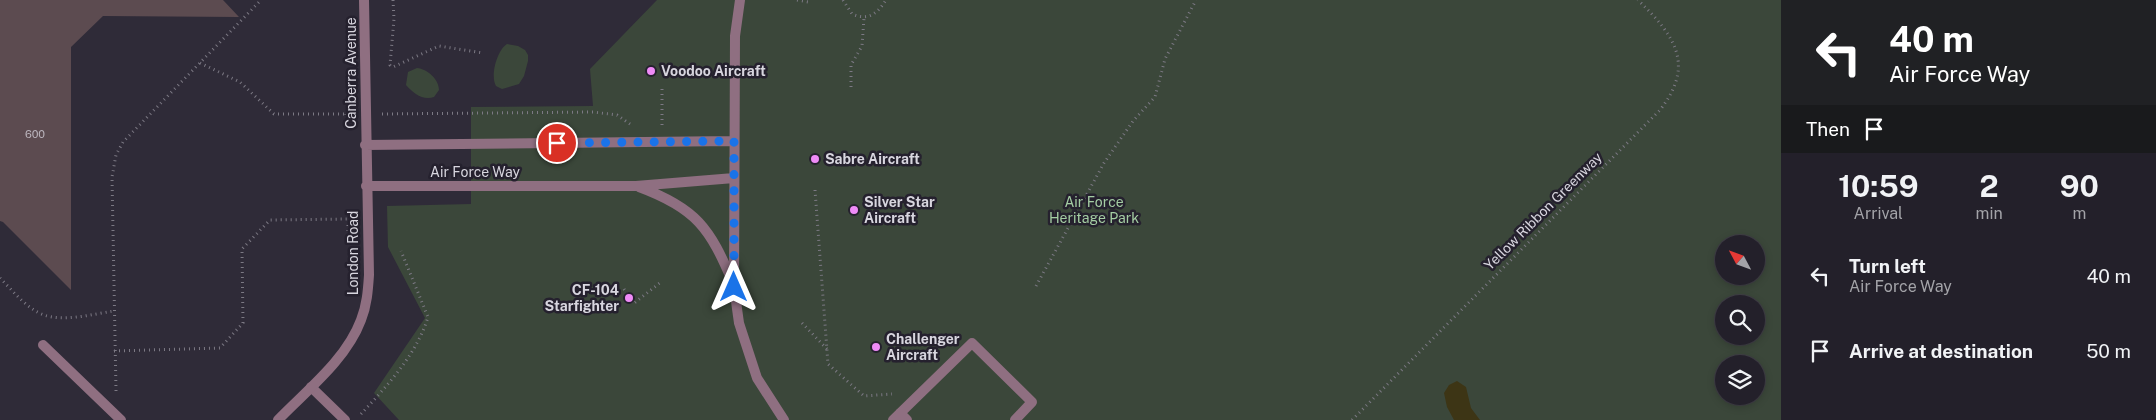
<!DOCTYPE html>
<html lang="en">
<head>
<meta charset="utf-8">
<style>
	:root { --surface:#23202a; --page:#2b2832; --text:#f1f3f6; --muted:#a3a3a8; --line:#403e47 }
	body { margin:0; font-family:"Public Sans",sans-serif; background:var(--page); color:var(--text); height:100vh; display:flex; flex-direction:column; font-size:19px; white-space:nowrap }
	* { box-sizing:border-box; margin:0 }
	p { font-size:16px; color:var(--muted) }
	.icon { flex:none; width:28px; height:28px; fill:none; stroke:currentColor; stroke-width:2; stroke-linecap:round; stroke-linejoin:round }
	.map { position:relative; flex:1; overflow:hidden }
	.sheet { display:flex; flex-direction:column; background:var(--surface); width:375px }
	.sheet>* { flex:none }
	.banner { background:#202124; color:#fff; overflow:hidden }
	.needle { width:32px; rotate:311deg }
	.controls { position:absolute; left:1715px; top:235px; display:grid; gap:10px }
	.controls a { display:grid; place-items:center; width:50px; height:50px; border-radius:50%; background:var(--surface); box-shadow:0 2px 8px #0003,0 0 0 1px var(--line); font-size:25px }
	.pin { position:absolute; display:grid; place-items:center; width:42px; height:42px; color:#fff; margin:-21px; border:2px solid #fff; border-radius:50%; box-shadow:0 1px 5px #0007 }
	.me { position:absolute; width:55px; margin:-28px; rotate:0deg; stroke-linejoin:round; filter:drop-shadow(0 0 4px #0008) }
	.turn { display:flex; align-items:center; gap:18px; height:105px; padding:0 25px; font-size:22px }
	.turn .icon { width:65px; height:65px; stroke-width:2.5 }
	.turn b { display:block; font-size:35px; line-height:42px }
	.then { display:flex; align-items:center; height:48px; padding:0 25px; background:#0003; gap:10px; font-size:19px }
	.eta { display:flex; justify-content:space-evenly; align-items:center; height:85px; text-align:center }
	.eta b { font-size:30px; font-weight:700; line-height:35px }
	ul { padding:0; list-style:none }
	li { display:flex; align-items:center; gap:15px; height:75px; padding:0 25px }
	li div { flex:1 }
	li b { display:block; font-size:19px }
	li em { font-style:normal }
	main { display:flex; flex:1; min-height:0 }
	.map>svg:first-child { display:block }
</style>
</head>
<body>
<main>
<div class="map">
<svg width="1781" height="420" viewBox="0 0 1781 420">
	<rect width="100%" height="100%" fill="#2f2b38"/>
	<path fill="#3b473a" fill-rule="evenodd" d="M657,0H1781V420H399L374,393L425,318L388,247L387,206L471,204V107L593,106L590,69ZM1724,244H1756V276H1724ZM1724,304H1756V336H1724ZM1724,364H1756V396H1724Z
		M507,44L518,46L525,50L528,55V61L524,76L519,84L502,89L496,86C490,76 497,50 507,44Z
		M417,68C427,69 439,79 439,90L434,97C423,101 413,93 406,85L408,72Z"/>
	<path fill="#3d3515" d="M1457,381L1466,387L1471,408L1480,420H1454L1447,407L1444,393L1449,385Z"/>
	<path fill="#5c4b50" d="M0,0H223L239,17L103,16L71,47V290L3,222L0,221Z"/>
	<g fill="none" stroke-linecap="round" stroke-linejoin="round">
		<path stroke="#7c7984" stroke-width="3" stroke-dasharray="1 4" stroke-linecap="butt" d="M393,0L394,19L390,65L393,67L439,46L483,53
			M797,0L808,2V0
			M843,0L852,14C868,21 877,14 886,0
			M200,63L240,82L274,114H350
			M851,87V65L862,46L864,18
			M346,114V128
			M382,114L593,112L617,115L630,124
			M662,125V88
			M815,190L828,364L864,396L892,394
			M348,225V238H351
			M0,278C13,291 27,309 44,315C65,322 93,314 114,311
			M1036,286L1104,163L1133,121L1155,97L1165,59L1196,0
			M624,289L633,304L661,282
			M802,323L827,349
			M114,351L220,348L243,323L242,249L270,220L348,219
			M116,391L112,177L116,155L123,142L261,0
			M361,414C387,386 417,354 428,317L401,251
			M1352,420L1660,110C1696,64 1674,35 1638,0"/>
		<path stroke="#8f6f81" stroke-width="10" d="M43,345L121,420
			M311,387L345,420
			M900,413L907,420
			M893,420L972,343L1032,402L1015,420"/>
		<path stroke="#8f6f81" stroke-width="10" d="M740,0L735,36L734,287L739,323L757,378L784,420
			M365,145L734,141
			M366,186H636L734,178
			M639,187C696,208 710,228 733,283
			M278,420C307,390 346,360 361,320C367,305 368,290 369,275L364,0"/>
	</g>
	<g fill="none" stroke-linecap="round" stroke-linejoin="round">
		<path stroke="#1a73e8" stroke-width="9" stroke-dasharray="0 16.2" d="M557,143L734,141V287"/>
	</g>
	<g fill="#ef8bf7" stroke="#25212e" stroke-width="2">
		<circle cx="651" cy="71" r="5"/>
		<circle cx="815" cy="159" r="5"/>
		<circle cx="854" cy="210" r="5"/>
		<circle cx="629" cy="298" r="5"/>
		<circle cx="876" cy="347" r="5"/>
	</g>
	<g text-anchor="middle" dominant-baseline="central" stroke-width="5" stroke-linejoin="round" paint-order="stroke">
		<g font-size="11" fill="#b9b3bb">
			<text x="35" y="134">600</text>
		</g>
		<g font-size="14" font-weight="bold" fill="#d8d6df" stroke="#25212e" text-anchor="start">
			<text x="661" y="71">Voodoo Aircraft</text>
			<text x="825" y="159">Sabre Aircraft</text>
			<text x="864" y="202">Silver Star<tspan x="864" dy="16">Aircraft</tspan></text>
			<text x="619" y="290" text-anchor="end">CF-104<tspan x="619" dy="16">Starfighter</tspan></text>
			<text x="886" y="339">Challenger<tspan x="886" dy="16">Aircraft</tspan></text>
		</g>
		<g font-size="14" fill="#d8d6df" stroke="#25212e">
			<text transform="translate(351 73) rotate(-90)">Canberra Avenue</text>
			<text x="475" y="172">Air Force Way</text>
			<text transform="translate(1543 211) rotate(-45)">Yellow Ribbon Greenway</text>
			<text transform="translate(353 253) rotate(-90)">London Road</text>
		</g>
		<g font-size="14" fill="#a4cda3" stroke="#25212e">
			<text x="1094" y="202">Air Force<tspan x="1094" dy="16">Heritage Park</tspan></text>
		</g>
	</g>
</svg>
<div class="controls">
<a><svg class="needle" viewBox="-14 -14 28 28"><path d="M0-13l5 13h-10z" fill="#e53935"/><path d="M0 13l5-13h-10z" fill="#a3a3a8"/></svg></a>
<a><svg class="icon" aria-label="search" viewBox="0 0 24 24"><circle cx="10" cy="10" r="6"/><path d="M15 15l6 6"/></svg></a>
<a><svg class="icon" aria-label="layers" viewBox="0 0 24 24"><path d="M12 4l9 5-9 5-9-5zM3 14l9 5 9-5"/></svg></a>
</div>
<div class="pin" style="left:557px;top:143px;background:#d93025"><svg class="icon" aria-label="arrive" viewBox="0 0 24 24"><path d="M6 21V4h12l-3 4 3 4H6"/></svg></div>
<svg class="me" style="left:734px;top:287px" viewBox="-20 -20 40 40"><path d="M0-17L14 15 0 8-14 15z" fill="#1a73e8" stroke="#fff" stroke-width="4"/></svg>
</div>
<section class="sheet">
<div class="banner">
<div class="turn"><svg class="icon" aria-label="left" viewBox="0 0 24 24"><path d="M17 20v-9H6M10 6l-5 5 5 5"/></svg><div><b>40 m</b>Air Force Way</div></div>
<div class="then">Then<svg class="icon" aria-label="arrive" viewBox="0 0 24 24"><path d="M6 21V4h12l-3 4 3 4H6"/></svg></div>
</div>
<div class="eta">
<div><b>10:59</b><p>Arrival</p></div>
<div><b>2</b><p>min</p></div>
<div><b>90</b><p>m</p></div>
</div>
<ul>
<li><svg class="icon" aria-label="left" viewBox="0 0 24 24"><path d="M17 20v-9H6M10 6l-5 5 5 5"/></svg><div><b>Turn left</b><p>Air Force Way</p></div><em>40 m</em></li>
<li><svg class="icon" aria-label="arrive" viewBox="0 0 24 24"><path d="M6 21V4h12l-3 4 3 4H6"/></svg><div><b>Arrive at destination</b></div><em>50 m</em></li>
</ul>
</section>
</main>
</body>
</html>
